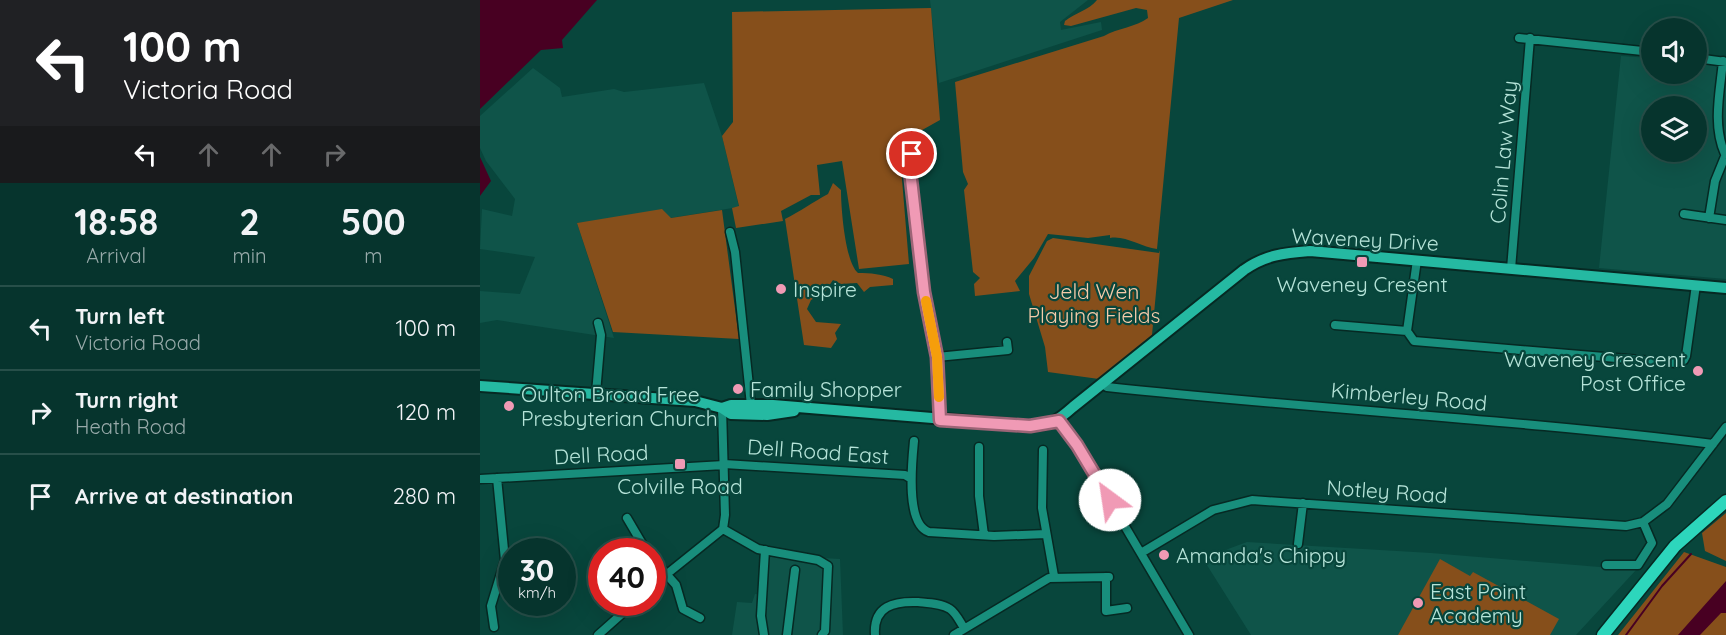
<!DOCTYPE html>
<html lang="en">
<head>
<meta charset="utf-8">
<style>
	:root { --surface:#06342d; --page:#143f39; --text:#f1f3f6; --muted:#98aaaa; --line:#274f49 }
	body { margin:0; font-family:Quicksand,sans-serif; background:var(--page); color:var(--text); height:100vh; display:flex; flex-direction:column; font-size:22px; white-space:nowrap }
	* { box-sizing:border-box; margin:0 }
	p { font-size:20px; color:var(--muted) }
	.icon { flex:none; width:33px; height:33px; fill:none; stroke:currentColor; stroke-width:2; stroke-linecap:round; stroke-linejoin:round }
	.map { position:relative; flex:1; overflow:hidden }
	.drawer { display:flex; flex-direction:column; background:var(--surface); width:480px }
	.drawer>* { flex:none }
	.top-card { background:#202124; color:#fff; overflow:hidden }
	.fabs { position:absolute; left:1161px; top:18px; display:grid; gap:12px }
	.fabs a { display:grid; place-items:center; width:66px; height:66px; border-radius:50%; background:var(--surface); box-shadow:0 6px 24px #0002,0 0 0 2px var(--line); font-size:30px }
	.speed { position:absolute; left:18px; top:538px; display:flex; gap:12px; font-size:30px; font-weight:700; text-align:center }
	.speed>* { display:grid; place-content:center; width:78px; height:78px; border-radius:50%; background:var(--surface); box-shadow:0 6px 24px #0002,0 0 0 2px var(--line); line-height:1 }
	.speed small { font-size:15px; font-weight:400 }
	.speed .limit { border:9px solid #d22; background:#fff; color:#111 }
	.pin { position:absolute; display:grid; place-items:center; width:51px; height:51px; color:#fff; margin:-26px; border:3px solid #fff; border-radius:50%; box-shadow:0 2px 6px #0007 }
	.me { position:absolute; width:66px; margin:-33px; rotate:329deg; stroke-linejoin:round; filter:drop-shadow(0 0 4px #0008) }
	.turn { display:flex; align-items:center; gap:21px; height:126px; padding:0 24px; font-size:27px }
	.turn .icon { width:78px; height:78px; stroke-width:2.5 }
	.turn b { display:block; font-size:42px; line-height:51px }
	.lanes { display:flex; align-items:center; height:57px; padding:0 24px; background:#0003; justify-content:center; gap:30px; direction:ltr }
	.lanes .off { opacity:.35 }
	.eta { display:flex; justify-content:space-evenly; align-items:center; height:102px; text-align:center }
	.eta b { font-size:36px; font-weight:800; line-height:42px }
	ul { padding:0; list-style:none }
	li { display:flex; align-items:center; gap:18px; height:84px; padding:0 24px; border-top:2px solid var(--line) }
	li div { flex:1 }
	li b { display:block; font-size:22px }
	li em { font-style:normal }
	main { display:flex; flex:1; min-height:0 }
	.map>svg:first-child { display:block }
</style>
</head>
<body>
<main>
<section class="drawer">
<div class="top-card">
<div class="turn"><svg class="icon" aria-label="left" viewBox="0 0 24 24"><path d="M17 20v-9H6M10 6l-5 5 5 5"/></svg><div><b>100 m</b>Victoria Road</div></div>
<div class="lanes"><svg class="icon" aria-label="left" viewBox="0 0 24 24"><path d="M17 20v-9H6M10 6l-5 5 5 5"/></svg><svg class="icon off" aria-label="ahead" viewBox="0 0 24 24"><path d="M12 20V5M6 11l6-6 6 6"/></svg><svg class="icon off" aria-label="ahead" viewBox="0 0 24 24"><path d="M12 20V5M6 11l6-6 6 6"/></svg><svg class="icon off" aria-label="right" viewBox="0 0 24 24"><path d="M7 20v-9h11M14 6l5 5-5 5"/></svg></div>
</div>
<div class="eta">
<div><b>18:58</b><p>Arrival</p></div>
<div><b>2</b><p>min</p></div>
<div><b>500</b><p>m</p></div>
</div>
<ul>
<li><svg class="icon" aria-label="left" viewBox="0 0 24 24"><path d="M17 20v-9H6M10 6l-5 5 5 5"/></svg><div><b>Turn left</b><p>Victoria Road</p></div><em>100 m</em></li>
<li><svg class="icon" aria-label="right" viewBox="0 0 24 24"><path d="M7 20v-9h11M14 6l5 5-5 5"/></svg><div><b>Turn right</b><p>Heath Road</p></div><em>120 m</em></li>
<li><svg class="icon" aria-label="arrive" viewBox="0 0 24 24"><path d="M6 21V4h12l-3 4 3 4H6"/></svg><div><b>Arrive at destination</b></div><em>280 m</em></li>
</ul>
</section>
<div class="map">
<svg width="1246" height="635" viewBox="0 0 1246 635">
	<rect width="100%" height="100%" fill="#08463c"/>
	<path fill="#0f5449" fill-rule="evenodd" d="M450,0H608L580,22L581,30L621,22L622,30L459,83Z
		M1141,56L1171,58L1172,74H1216L1217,62L1240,64L1246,71V279L1119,268ZM1172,106H1216V152H1172Z
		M53,68L80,88L82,97L134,89L144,92L224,83L242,136L259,207L190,218L97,223L134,338L17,320L0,323V291L40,294L55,257L0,249L2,209L32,216L35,199L6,161L0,148V116Z
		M767,542L951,553L1156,570L1096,635H771L725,562L748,549Z
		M288,555L360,559L363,635H252L257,602L272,603L275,594L285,595Z"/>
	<path fill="#864f1b" d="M617,0H753L699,18L677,249C661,247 645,235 630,238V235L608,238L568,234L554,258L535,281L540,291L495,296L494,284L500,278L493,272L492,263L484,190L488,184L483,172L475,82L624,36C638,28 656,27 668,18L667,10L656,8L591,26L584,25L585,21C595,13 609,10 617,0Z
		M451,8L460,120L419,143L429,264L379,269L362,161L337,165L340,195H331L301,211L303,221L256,228L252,208L259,206L242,136L253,122L252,12Z
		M353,183L361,190C361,208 365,262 378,273C390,273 403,274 413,279V285L390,287L384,292L377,283L361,284L353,280L344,293L331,300L327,309L336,322L361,324L355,333L357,339L351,348L324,345L305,219C321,211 333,202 348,194Z
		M182,209L191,218L242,210L259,339L133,332L97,223Z
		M573,238L679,253L680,250L672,335L619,379L568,372L565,347L549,294V276L567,241Z
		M1246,513V561L1225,551L1222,533Z
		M1204,552L1246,567V635H1138Z
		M960,559L990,576L993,572L1079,619L1070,635H918Z"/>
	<path fill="#480022" d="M0,0H117L82,40L83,48L61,50L0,109Z
		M0,157L11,181L0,196Z
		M1246,581V613H1241L1220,635H1198Z"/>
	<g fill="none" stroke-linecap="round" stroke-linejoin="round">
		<path stroke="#480022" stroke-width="2" d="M1146,635L1182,586L1211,554"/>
		<g stroke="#062923" stroke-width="11">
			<path id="minor" d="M1039,38L1172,52
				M1216,58L1246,62
				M1243,61C1240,92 1232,125 1245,154
				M432,154L429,162L444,292L457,357L460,420
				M1204,214L1246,220
				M1229,218L1235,181L1246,154
				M250,232L255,252L271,405
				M937,260L927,331L934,341L1196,363L1204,360L1206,356L1216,285
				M1031,269L1050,38
				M855,325L927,331
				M457,357L528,350L527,342
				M623,384L627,387C829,409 1032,419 1233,444
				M116,393L121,335L118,323
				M579,421L597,445L709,635
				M434,441C432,462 425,524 449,532L514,536L566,534
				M499,447V496L504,535
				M563,450L562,508L574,576
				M244,464L425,475L430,478
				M0,479L244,465
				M147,518L167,552
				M243,529L278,549L338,560L348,566L345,631L342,635
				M818,544L823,503
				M661,553L733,510L772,500L1146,526L1163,522L1187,504L1246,427
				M172,558L196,585L203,609L220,618
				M1126,565H1158L1172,543L1163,522
				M626,577V611L647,608
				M172,586L243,529L245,515L242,408
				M14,627L11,606L25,560L17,478
				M118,635L154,603
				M284,635L281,616L285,550
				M307,635L315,570
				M395,635C393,606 414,601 438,602C449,603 461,603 470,609C476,613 480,622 484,628
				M474,635L569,578L629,577"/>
		</g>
		<g stroke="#062923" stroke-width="14">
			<path id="major" d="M0,386L215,401L242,408L251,414L287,415L314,411
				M242,408L251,405H293L550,426C573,424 576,422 593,407L764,270C785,255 804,253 830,251L1246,288"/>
		</g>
		<g stroke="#062923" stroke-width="15">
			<path id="highway" d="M1123,635L1195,546L1246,501"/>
		</g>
		<use href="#minor" stroke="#188e7c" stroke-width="8"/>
		<use href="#major" stroke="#25b9a2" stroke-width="10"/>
		<use href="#highway" stroke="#2dd6bc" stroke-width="12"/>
	</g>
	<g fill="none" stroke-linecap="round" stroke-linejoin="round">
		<g stroke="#9c6476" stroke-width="15">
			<path id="route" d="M432,154L429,162L444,292L457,357L460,420L550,426L579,421L597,445L630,500"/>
		</g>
		<use href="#route" stroke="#f09ab5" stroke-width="10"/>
		<path stroke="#f59e0b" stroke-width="10" d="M446,301L457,357L459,397"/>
	</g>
	<g fill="#f09ab5" stroke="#08463c" stroke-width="2">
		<rect x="876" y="256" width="12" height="12" rx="3"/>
		<circle cx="301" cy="289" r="6"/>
		<circle cx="1218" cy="371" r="6"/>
		<circle cx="258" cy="389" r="6"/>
		<circle cx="29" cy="406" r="6"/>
		<rect x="194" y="458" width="12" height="12" rx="3"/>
		<circle cx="684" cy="555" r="6"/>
		<circle cx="938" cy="603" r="6"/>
	</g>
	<g text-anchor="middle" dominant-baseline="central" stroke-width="4.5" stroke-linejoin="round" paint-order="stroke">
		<g font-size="21" fill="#b6e4d9" stroke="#08463c">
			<text transform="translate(1023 152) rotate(-85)">Colin Law Way</text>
			<text transform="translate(885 239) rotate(3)">Waveney Drive</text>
			<text transform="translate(929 396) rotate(5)">Kimberley Road</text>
			<text transform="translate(338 451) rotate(4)">Dell Road East</text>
			<text transform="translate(121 454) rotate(-3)">Dell Road</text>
			<text transform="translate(907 491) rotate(4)">Notley Road</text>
		</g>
		<g font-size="21" fill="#b6e4d9" stroke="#08463c" text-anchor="start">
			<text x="882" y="284" text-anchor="middle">Waveney Cresent</text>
			<text x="313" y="289">Inspire</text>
			<text x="1206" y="359" text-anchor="end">Waveney Crescent<tspan x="1206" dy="24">Post Office</tspan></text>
			<text x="270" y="389">Family Shopper</text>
			<text x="41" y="394">Oulton Broad Free<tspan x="41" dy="24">Presbyterian Church</tspan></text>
			<text x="200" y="486" text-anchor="middle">Colville Road</text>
			<text x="696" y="555">Amanda's Chippy</text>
			<text x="950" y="591">East Point<tspan x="950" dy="24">Academy</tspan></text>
		</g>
		<g font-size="21" fill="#f6cbaa" stroke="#08463c">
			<text x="614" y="291">Jeld Wen<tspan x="614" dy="24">Playing Fields</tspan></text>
		</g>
	</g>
</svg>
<div class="fabs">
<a><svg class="icon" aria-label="sound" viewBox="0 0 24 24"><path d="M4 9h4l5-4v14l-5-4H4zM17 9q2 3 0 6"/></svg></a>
<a><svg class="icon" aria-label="layers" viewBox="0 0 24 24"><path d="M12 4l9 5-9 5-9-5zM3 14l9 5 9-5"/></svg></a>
</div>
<div class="speed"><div>30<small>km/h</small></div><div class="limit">40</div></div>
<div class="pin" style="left:432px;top:154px;background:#d93025"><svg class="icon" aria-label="arrive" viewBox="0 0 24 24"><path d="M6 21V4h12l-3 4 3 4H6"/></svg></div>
<svg class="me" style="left:630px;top:500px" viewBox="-20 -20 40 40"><circle r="19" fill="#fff"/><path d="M0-13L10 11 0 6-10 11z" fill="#f09ab5"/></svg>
</div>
</main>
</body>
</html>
